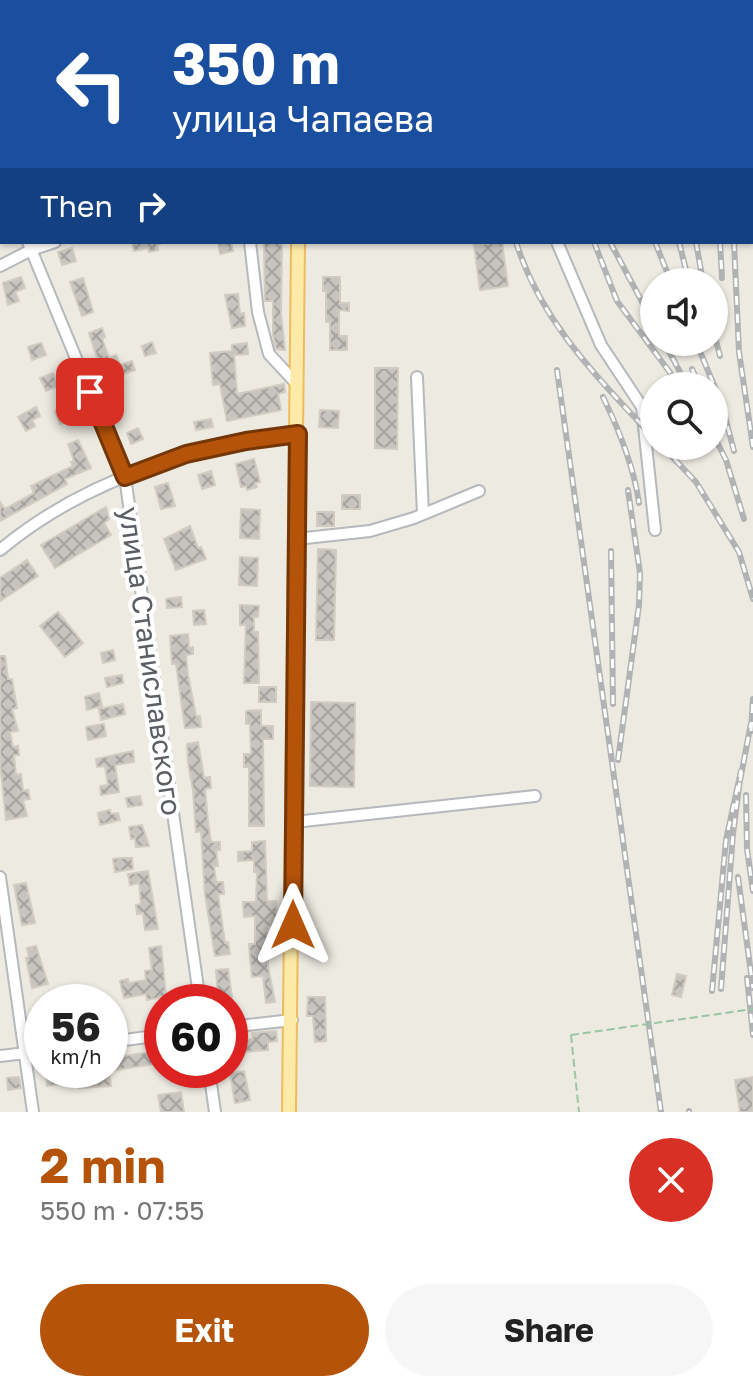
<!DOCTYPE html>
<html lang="en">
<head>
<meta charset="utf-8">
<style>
	:root { --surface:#fff; --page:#f6f6f6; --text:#222; --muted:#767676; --accent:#b45309 }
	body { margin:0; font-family:"Golos Text",sans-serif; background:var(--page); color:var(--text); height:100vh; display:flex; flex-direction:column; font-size:30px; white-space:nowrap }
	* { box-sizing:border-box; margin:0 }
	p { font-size:26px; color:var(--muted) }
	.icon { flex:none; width:44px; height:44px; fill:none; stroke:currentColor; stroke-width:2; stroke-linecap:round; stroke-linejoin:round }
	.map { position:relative; height:1112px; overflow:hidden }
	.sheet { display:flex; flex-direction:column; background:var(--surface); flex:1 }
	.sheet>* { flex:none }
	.hud { position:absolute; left:0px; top:0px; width:754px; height:244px; box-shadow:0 2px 6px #0004; background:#1a4fa0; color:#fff; overflow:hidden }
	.fabs { position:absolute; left:640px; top:268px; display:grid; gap:16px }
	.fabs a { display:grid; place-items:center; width:88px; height:88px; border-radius:50%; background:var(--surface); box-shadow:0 2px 6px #0004; font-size:40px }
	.speed { position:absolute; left:24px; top:984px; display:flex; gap:16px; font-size:40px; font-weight:700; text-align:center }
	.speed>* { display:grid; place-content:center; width:104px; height:104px; border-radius:50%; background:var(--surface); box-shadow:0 2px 6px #0004; line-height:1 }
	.speed small { font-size:20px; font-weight:400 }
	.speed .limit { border:12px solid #d22; background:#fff; color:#111 }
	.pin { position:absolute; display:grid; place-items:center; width:68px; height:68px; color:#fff; margin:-34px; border-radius:16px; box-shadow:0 4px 12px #0006 }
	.me { position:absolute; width:88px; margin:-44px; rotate:0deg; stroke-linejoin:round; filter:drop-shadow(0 0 6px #0008) }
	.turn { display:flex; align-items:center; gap:28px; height:168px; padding:0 40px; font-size:36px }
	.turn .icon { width:104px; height:104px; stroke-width:2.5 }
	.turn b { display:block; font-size:56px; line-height:68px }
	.then { display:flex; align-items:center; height:76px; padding:0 40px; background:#0003; gap:16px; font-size:30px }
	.round { display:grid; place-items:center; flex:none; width:84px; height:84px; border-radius:42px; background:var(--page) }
	.headline { display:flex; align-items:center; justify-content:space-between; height:136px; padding:0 40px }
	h1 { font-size:48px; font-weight:700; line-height:60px; color:var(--accent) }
	.primary-button { display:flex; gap:16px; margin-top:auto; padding:16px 40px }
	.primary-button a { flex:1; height:92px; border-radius:48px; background:var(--accent); color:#fff; font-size:32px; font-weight:700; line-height:92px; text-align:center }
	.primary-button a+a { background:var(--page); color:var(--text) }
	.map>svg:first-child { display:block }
</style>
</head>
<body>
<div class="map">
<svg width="753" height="1112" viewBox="0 0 753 1112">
	<defs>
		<pattern id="building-cross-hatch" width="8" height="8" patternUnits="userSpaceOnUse" patternTransform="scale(2)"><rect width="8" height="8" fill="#c8c5c0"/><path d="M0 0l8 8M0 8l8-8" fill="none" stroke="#a5a3a0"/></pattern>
	</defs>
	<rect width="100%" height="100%" fill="#edeae2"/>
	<path fill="url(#building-cross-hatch)" stroke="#d1cbc1" stroke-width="2" d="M132,242H160V244L157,245L158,250L149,252L148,248L134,251Z
		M218,242H231L233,251L220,254Z
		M502,242L508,286L480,290L474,245Z
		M264,243H282L281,314L285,350L276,349L273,335V301H265Z
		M72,248L76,261L62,265L58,252Z
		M21,277L25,288L15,292L19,301L8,305L3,283Z
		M323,277H340V303H349V311L339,310V336H347V350H330V322H326V291H323Z
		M83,278L93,312L82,316L70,282Z
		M238,294L240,314L244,313L245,326L232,328L225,295Z
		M102,328L105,337L102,338L109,358L116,355L120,365L132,361L135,370L108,379L104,366L100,367L89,333Z
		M152,342L156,353L145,356L142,346Z
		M41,343L46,355L32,360L28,347Z
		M247,343L248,354L234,355L237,394L284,384L285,392L278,394L281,410L227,421L220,384L213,385L210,353L232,351V345Z
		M375,368H398L397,449L375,448Z
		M53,373L58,386L46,391L40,378Z
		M36,407L40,416L32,420L35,426L26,431L18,417Z
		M66,407L71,420L60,424L55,411Z
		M320,410L339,411L338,428L319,427Z
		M211,419L213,427L196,430L194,422Z
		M138,428L143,439L131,444L127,433Z
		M78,440L91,468L65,479L67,484L0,521V502L5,509L34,493L31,486L73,466L71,462L74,461L68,444Z
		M254,459L260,482L255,483L257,487L247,490L246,486L241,487L236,464Z
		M211,471L215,485L202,489L198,475Z
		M168,483L175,506L161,509L155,487Z
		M342,495H360V509H342Z
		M106,507L109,519L104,523L111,535L55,568L41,545Z
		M241,509L260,510L259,539L240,538Z
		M317,512H334V526H317Z
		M190,526L198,548L201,547L206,559L176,570L164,539Z
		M318,549L336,550L334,640H316Z
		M240,557L258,558L257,586L239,585Z
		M27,560L38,576L0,601V578Z
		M181,597L182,607L167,608L166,599Z
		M240,605L259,606L258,617H254V632H258L259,683H244L246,625H240Z
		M204,610L206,624L194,625L193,611Z
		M58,612L83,643L65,657L40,626Z
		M188,634L189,648L193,647V654L186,655L188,675L196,716H200L201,727L185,728L176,664H172L170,636Z
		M113,650L115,660L103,663L101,653Z
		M0,656H5L8,679H12L17,708L12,709L18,731L10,732L13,747L18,746L19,755H14L16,775L21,774L23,791L28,790L30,799L23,800L27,816L6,820L0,762Z
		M122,675L123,683L107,687L105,678Z
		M259,687H276V702H259Z
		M99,693L102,706L87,710L85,697Z
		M311,702L355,703L354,787L310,786Z
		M123,704L125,714L101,720L99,709Z
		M261,710V726H273V739H263L264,826H249V767H244V754H251L250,724H246V711Z
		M104,724L106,736L88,740L86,727Z
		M198,742L204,778L210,777L211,788L205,789L208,822L211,842H220V850H216L218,866H214L216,882H223L224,894H218L225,943L228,942L230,954L215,956L205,895L201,831L196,832L193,790L188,763L187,744Z
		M133,751L134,762L115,765L119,792L101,795L100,786L108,785L105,766L97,767L96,759Z
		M140,796L142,805L128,807L126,798Z
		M110,810L111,814L118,813L120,820L100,825L98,813Z
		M142,825L149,846L136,847L135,838L131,839L129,827Z
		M265,841L267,901H276L277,915L276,926H268L267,933L268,966L275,1002L266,1003L263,976L252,977L250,956L249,944H255V916L244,917L243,902H256L257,872H254V860L238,861V852L252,851V842Z
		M121,858H132L133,869L115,872L113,859Z
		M148,871L158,929L145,930L143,913L137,914L136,905L141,904L139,883L130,885L128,874Z
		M26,883L35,923L22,925L14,885Z
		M36,946L48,984L32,988L26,958L29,957L27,948Z
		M161,946L166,996L147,1000L146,994L124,998L120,981L128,979L129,983L146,980L145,971L152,970L149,948Z
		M228,969L232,997L218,999L216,970Z
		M677,974L686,976L681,997L672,995Z
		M308,997H325L326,1041L315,1042L313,1016H307Z
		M276,1031L277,1041L268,1042V1050L230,1053V1042L253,1039L252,1033Z
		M144,1053H153L154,1064L116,1070V1057Z
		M76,1070H109L111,1086L79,1088Z
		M244,1071L250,1100L235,1103L230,1073Z
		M58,1073L59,1084L47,1086L46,1074Z
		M19,1077L21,1088L8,1090L7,1078Z
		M753,1077V1112H740L735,1080Z
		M181,1092L184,1112H161L158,1095Z"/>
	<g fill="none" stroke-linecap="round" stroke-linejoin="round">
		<g stroke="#b5b8bc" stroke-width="14">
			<path id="minor" d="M222,0V2
				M170,2L171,0
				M0,169L2,174
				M28,242L125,477L200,1002
				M250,242L258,312L269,354L295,382
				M557,242L601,345L642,407L655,530
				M0,266L31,250L55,242
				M417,377L423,514
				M296,539L370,531L414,518L479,491
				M0,550C84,480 191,447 298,434
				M294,822L535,796
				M0,877L33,1112
				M230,1027L292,1020
				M110,1042L162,1035
				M0,1056L42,1051
				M209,1070L215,1112"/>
		</g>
		<g stroke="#edbc5b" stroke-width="16">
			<path id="major" d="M301,2V0
				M289,1112L298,242"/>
		</g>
		<path stroke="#99c5a3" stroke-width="2" stroke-dasharray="8 4" stroke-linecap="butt" d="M571,1035L579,1112"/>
		<use href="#minor" stroke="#fff" stroke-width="10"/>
		<use href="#major" stroke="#fdeaa8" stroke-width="12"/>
		<g stroke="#b1b2b3" stroke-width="6">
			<path id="rail" d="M433,0L434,2
				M502,0L503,2
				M530,0L532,2
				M557,0L558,2
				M729,0V2
				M749,0V2
				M752,34V62
				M752,129L753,124
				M516,242C541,322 598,378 654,438
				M594,242L617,301L680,386
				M610,242L654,324
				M655,242L671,282
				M679,242L689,282
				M696,242L703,282
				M720,242L722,278
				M734,242L739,352L753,447
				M714,333L720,356
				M664,342L680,372
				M696,342L721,402L734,451
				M692,369L700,386
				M557,370L661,1112
				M603,397C619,430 634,467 639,503
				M714,436L726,460L744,519
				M662,446L696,482L739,552L753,599
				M611,551L613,704
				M751,731L753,699
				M618,760L639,605L640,573L628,490
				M740,781L751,723
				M746,795L747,849L753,891
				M738,877L753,988
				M747,978L753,1035
				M712,991L726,840L741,771L733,834L721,989
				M689,1111V1112"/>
		</g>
		<use href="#rail" stroke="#fff" stroke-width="3" stroke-dasharray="9" stroke-linecap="butt"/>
		<path stroke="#99c5a3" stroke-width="2" stroke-dasharray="8 4" stroke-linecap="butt" d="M571,1035L753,1009"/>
	</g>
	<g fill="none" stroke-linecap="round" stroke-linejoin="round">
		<g stroke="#753606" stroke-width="20">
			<path id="route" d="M90,392L125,477L186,454L246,441L298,434L293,925"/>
		</g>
		<use href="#route" stroke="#b45309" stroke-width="14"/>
	</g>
	<g text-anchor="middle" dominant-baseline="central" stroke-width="8" stroke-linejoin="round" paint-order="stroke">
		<g font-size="28" fill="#5b5f63" stroke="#fff">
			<text transform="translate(151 661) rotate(82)">улица Станиславского</text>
		</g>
	</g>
</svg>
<div class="fabs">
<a><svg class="icon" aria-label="sound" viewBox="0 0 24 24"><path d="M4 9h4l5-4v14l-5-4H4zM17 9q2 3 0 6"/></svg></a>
<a><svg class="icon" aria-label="search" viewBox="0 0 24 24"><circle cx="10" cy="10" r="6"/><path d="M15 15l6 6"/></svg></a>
</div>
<div class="speed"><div>56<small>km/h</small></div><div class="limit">60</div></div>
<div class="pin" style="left:90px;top:392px;background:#d93025"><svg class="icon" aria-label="arrive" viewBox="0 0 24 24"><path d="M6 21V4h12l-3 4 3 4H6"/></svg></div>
<svg class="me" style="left:293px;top:925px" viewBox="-20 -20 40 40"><path d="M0-17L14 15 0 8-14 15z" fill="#b45309" stroke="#fff" stroke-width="4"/></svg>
<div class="hud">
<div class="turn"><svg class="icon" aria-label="left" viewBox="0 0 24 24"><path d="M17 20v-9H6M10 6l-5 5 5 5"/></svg><div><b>350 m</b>улица Чапаева</div></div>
<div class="then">Then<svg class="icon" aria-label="right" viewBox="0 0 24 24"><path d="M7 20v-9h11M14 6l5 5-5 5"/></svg></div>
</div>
</div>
<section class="sheet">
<div class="headline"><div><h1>2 min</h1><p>550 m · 07:55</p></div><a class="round" style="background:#d93025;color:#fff"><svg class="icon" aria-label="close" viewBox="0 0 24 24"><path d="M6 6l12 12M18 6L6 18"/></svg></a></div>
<div class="primary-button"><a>Exit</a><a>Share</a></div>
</section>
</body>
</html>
